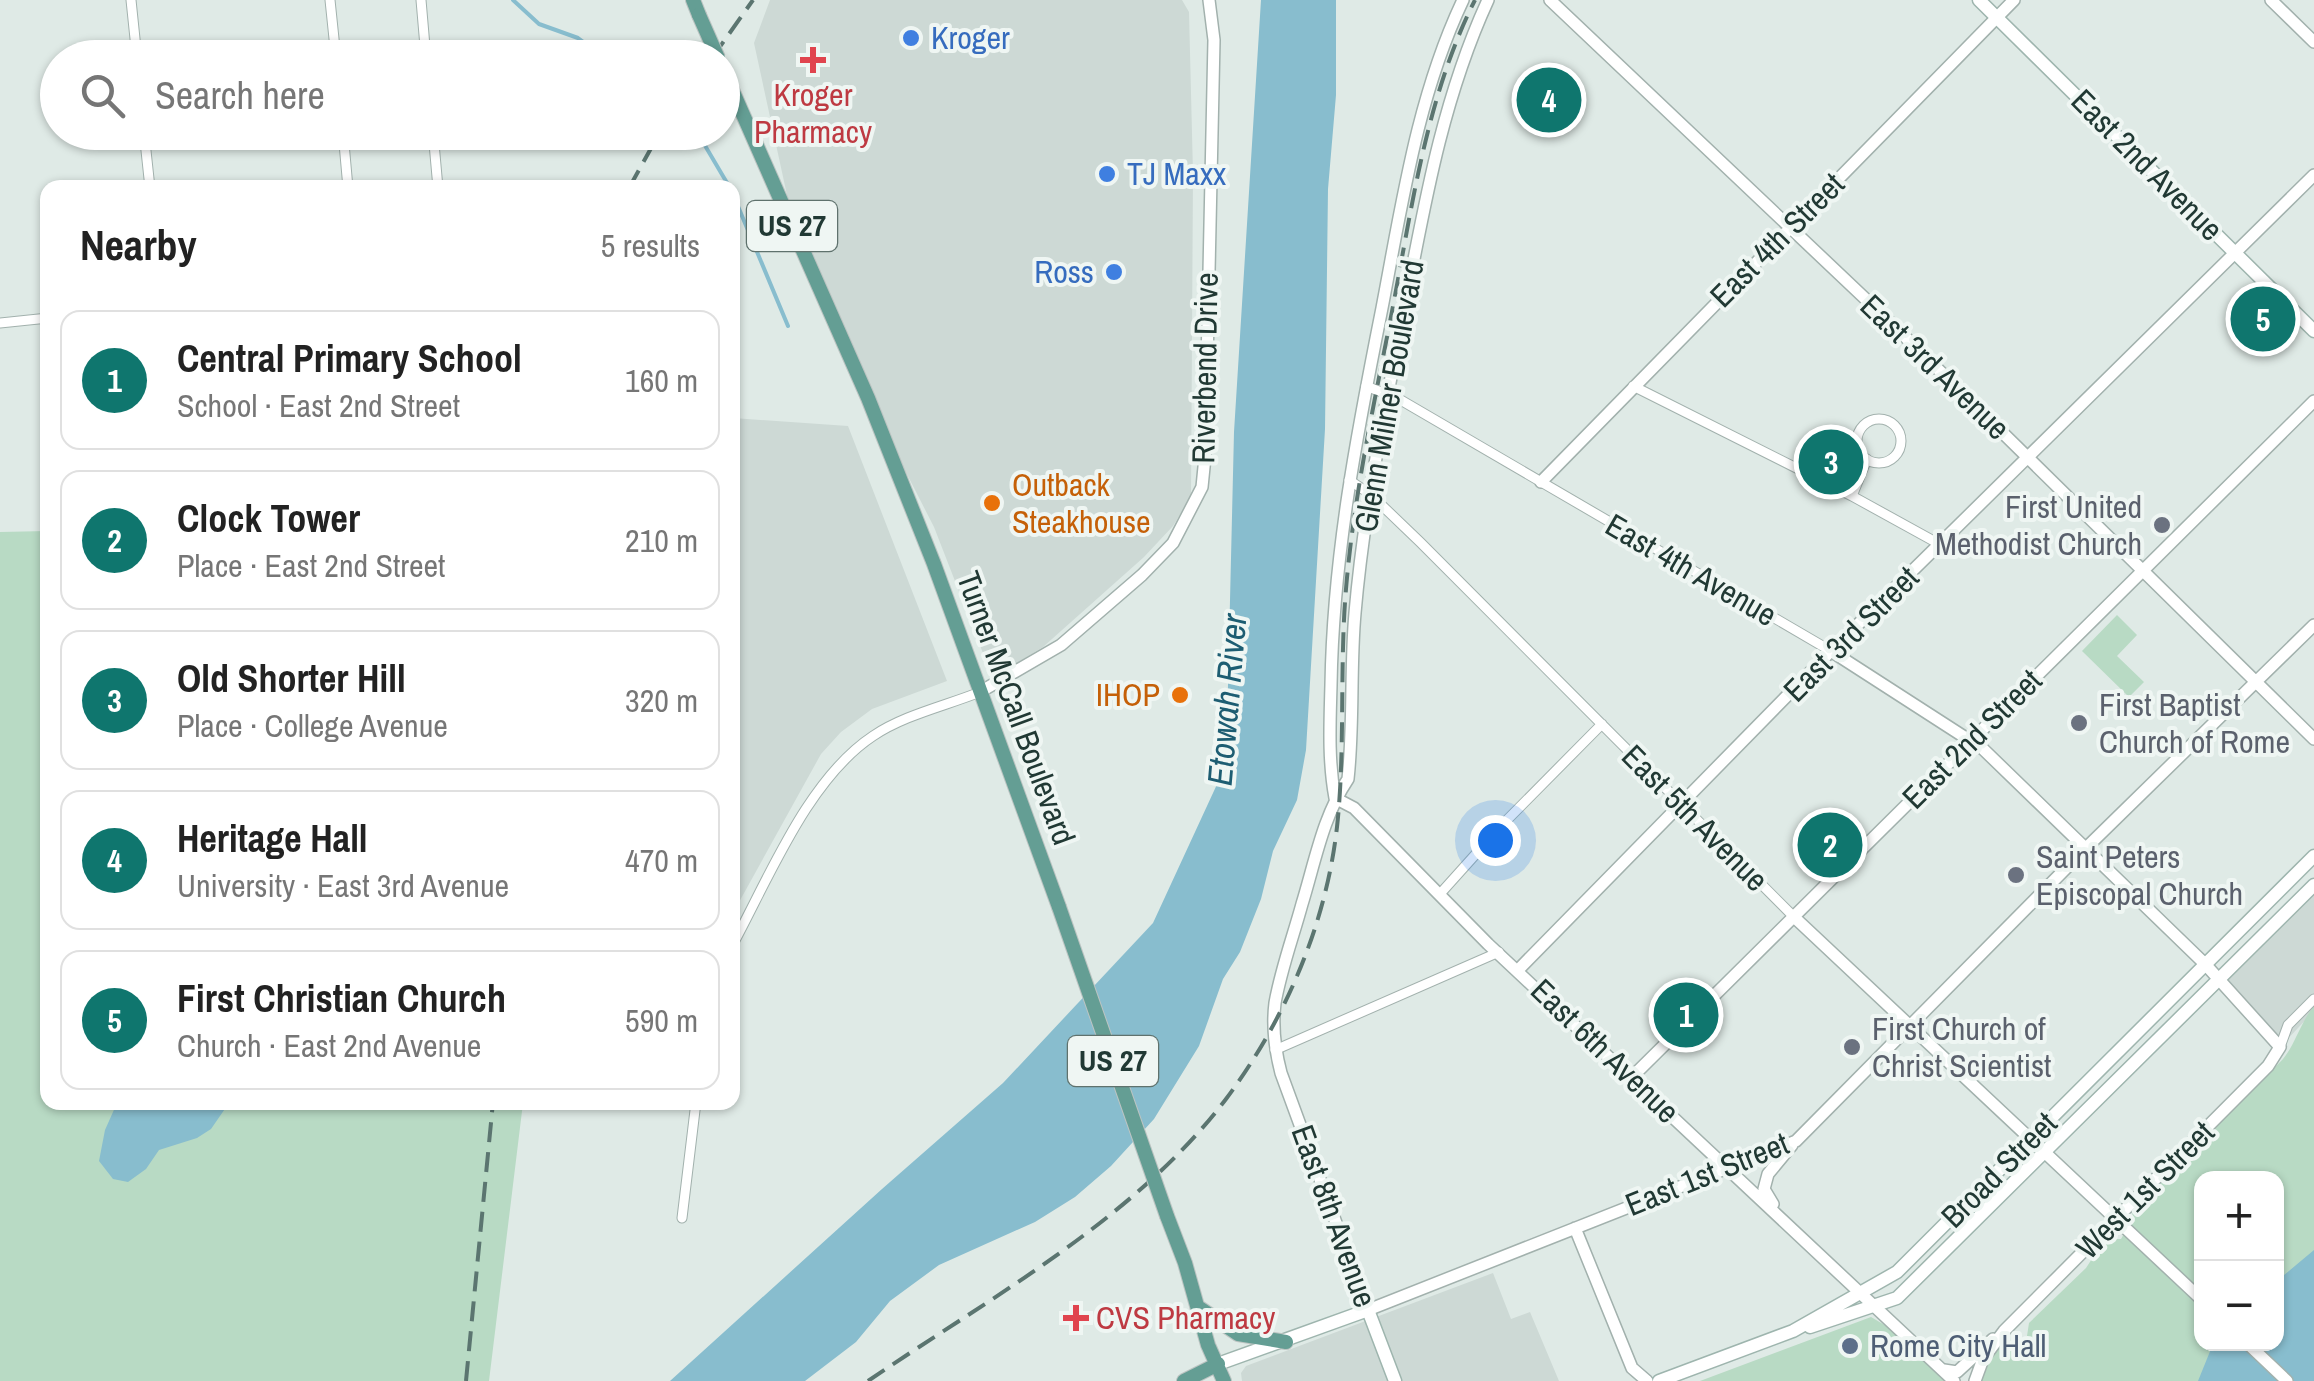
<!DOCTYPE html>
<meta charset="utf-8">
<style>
body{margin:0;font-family:"Archivo Narrow",sans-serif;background:#f6f6f6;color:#222}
.controls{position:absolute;right:30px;bottom:30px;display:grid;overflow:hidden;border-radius:20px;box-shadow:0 2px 8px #0004}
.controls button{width:90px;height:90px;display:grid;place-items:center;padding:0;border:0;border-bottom:2px solid #e0e0e0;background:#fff;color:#222;font:50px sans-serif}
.you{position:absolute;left:1495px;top:840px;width:35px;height:35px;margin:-25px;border:8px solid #fff;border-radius:50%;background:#1a73e8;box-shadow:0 0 0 15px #1a73e833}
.badge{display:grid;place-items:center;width:65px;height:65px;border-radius:50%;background:#0f766e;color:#fff;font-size:32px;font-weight:700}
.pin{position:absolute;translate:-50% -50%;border:5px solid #fff;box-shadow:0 2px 10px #0006}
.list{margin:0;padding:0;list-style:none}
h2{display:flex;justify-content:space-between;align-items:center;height:130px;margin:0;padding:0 40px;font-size:42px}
h2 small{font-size:32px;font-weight:400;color:#767676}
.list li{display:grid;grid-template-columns:65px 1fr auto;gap:30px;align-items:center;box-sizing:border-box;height:140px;margin:0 20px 20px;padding:0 20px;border:2px solid #e0e0e0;border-radius:20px}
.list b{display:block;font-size:38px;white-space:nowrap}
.list p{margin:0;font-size:32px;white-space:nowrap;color:#767676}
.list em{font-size:32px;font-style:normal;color:#767676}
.icon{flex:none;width:55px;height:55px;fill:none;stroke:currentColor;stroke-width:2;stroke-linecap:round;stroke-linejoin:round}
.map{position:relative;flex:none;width:2314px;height:1381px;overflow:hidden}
.search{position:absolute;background:#fff;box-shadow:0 2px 8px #0004;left:40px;top:40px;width:700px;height:110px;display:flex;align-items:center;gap:25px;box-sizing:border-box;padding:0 35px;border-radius:55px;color:#767676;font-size:38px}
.panel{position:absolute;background:#fff;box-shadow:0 2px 8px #0004;left:40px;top:180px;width:700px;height:930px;border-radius:20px}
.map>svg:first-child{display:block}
.built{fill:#cdd9d5}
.green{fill:#b8dac4;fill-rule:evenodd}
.water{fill:#88bdce}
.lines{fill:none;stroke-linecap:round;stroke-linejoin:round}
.stream{stroke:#88bdce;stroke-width:4}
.minor-casing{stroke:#a2b1ad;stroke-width:11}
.tertiary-casing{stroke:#a2b1ad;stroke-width:14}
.secondary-casing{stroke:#9eb5ae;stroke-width:15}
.primary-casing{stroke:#bcc4c2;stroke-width:16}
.minor{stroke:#fff;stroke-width:9}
.tertiary{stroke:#fff;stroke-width:11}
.secondary{stroke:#fff;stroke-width:12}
.primary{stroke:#649e94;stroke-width:14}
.rail{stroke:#5b7570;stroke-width:4;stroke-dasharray:20 10;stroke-linecap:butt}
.primary-bridge-casing{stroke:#bcc4c2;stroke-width:16;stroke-linecap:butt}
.primary-bridge{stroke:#649e94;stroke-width:14}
.shop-dot{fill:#3f7fe0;stroke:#eff6f3;stroke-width:4}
.health-dot{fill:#e0444e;stroke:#eff6f3;stroke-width:4}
.food-dot{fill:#e8710a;stroke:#eff6f3;stroke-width:4}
.worship-dot{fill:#6b7280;stroke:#eff6f3;stroke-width:4}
.service-dot{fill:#5c6f8a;stroke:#eff6f3;stroke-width:4}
.labels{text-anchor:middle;stroke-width:8;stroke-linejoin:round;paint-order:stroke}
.shield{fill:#eff6f3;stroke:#5f726d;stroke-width:2.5}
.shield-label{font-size:30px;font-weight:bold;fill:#213934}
.shop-label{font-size:32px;fill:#366cbe;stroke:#eff6f3;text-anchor:start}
.health-label{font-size:32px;fill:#be3a42;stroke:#eff6f3}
.street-label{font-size:32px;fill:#213934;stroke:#eff6f3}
.food-label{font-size:32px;fill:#c56008;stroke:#eff6f3;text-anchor:start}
.worship-label{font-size:32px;fill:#5b616d;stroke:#eff6f3;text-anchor:start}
.service-label{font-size:32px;fill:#4e5e75;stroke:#eff6f3;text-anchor:start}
.water-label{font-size:35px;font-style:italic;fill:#1d5d72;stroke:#eff6f3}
</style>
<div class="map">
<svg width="2314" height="1381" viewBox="0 0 2314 1381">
<rect width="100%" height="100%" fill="#dfeae6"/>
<path class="built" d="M770,0h412l7,12 4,162 -2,323 -18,29 -29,31 -101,90 -39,24 -10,-1 -6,-4 -54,-139 -66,-129 -73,-166 -41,-189z
M733,418l115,8 99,255 -75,28 -31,23 -20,22 -88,159z
M2314,885v126l-34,36 -61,-66z
M1493,1273l18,46 19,-7 29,69h-317l-1,-8 5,-7z"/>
<path class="green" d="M47,531l1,571 475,1 -34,278h-489v-849z
M2117,615l20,20 -20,21 27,26 -15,15 -47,-46z
M2314,1006v335l-33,40h-300c6,-17 12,-32 28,-41l12,3 6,-7 2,-13 57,-55 13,-20 11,-9h11l12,-21 -1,-6 151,-153c13,-16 17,-36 31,-53zM2202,1178h74v166h-74z
M1871,1317l17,10 57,54h-245z"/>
<path class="water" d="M1261,0h75v95l-8,94 -3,240 -19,321 -9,50 -24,51 -12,48 -21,53 -17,27 -24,67 -45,73 -43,47 -36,31 -40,25 -96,43 -49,36 -34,41 -51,39h-135l212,-192 121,-106 150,-160 66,-143 8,-53 7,-295z
M117,1103v-1l112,1 -18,26 -14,9 -38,12 -13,19 -18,13 -15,-3 -14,-18 6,-31z
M2314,1250v131h-116l15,-37h63l1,-63z"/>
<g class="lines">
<path class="stream" d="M513,0l26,24 39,14 27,20
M697,132l33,56
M732,192l56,134"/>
<g class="minor-casing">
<path id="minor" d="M131,0l6,58
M330,0l6,58
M421,0l5,58
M144,132l6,56
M343,132l5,56
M433,132l5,56
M0,323l48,-5
M1366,386l33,13 432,252
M1633,386l219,110 89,49
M1857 441a22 22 0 1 1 44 0a22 22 0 1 1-44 0Z
M1349,480l21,14 50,48 374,375
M1852,496l15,-37
M1439,895l62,-69 101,-102
M732,946c37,-68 76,-167 141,-210 31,-21 72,-30 107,-44
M2280,1047l8,-22 26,-26
M1275,1050l224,-98
M682,1218l14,-116"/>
</g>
<g class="tertiary-casing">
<path id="tertiary" d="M1488,0c-45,98 -63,201 -83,306 -20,102 -41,203 -50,307 -5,55 -1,111 -7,166 -25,37 -33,83 -46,125 -9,33 -21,65 -27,99 -3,24 0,47 6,70l87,237 428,-169 291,-294 227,-222
M1550,0l343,325 421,414
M2271,0l43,42
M1541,482l473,-482
M1831,651l152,98 222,215 75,83 -12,19 -264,265 -21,28 -8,22
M980,692l81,-47 81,-70 31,-32 29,-56 3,-30 9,-417 -5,-40
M1335,798l19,10 134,136 466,437
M1335,798c-7,-38 -5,-75 -4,-113 2,-128 26,-252 51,-377 20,-104 35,-211 81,-308
M1794,917l408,383
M1519,969l312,-318 483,-476
M1631,1078l683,-677
M1773,1204l-9,-15 4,-15 24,-29
M1575,1228l57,140 15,13
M2248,1344l39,37
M1944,1370l13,2 36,-33"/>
</g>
<g class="secondary-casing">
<path id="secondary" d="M1979,0l335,331
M1810,1327l87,-29 417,-413
M1218,1364l150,-54 27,71
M1659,1381l134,-50 104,-59 417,-416"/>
</g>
<g class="primary-casing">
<path id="primary" d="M693,0l6,15
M722,67l146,331 66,166 125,343
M1167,1216l18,47 23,82 16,36
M1198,1307l40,27 48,8
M1184,1381l34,-17"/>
</g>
<use href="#minor" class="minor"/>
<use href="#tertiary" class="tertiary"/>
<use href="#secondary" class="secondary"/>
<use href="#primary" class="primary"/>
<path class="rail" d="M712,58l41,-58
M629,188l31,-56
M466,1381l27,-279
M868,1381c123,-84 267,-162 358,-282 59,-79 100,-174 111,-272 8,-74 3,-150 8,-225 7,-101 30,-201 49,-301 19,-101 34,-208 81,-301"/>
<g class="primary-bridge-casing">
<path id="primary-bridge" d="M699,15l19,43
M1059,907l108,309"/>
</g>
<use href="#primary-bridge" class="primary-bridge"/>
</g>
<g class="shop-dot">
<circle cx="911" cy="38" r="10"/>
<circle cx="1107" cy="174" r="10"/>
<circle cx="1114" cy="272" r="10"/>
</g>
<g class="health-dot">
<path d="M808 45h10v10h10v10h-10v10h-10v-10h-10v-10h10z"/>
<path d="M1071 1303h10v10h10v10h-10v10h-10v-10h-10v-10h10z"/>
</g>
<g class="food-dot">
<circle cx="992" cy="503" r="10"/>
<circle cx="1180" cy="695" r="10"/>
</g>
<g class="worship-dot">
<circle cx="2162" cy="525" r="10"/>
<circle cx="2079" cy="723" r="10"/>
<circle cx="2016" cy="875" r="10"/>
<circle cx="1852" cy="1047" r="10"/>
</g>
<circle class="service-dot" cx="1850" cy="1346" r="10"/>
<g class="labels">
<g class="shield">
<rect x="747" y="201" width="90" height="50" rx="8"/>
<rect x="1068" y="1036" width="90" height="50" rx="8"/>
</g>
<g class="shield-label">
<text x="792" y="236">US 27</text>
<text x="1113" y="1071">US 27</text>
</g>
<g class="shop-label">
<text x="931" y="49">Kroger</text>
<text x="1127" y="185">TJ Maxx</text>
<text x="1094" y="283" text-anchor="end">Ross</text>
</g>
<g class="health-label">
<text x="813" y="106">Kroger<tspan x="813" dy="37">Pharmacy</tspan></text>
<text x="1096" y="1329" text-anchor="start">CVS Pharmacy</text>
</g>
<g class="street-label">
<text transform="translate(2147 165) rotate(45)" y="11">East 2nd Avenue</text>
<text transform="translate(1777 240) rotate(-45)" y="11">East 4th Street</text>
<text transform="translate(1935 367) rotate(44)" y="11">East 3rd Avenue</text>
<text transform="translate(1205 368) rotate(-89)" y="11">Riverbend Drive</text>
<text transform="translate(1389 396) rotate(-80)" y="11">Glenn Milner Boulevard</text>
<text transform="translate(1691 570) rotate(30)" y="11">East 4th Avenue</text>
<text transform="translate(1851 634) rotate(-45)" y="11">East 3rd Street</text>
<text transform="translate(1016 708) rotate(70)" y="11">Turner McCall Boulevard</text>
<text transform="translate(1972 739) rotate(-45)" y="11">East 2nd Street</text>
<text transform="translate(1695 818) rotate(45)" y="11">East 5th Avenue</text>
<text transform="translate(1605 1051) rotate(44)" y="11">East 6th Avenue</text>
<text transform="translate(1999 1170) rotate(-45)" y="11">Broad Street</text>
<text transform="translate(1707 1174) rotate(-22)" y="11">East 1st Street</text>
<text transform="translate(2145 1190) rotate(-45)" y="11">West 1st Street</text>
<text transform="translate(1334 1216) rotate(70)" y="11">East 8th Avenue</text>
</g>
<g class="food-label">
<text x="1012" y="496">Outback<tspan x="1012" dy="37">Steakhouse</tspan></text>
<text x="1160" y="706" text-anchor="end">IHOP</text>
</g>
<g class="worship-label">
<text x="2142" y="518" text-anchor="end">First United<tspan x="2142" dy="37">Methodist Church</tspan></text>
<text x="2099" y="716">First Baptist<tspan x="2099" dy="37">Church of Rome</tspan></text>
<text x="2036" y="868">Saint Peters<tspan x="2036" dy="37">Episcopal Church</tspan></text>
<text x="1872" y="1040">First Church of<tspan x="1872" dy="37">Christ Scientist</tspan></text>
</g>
<g class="service-label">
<text x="1870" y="1357">Rome City Hall</text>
</g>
<g class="water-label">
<text transform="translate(1227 700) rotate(-85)" y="12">Etowah River</text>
</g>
</g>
</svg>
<div class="controls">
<button>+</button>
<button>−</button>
</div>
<div class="you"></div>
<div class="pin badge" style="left:1686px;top:1015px">1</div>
<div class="pin badge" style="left:1830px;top:845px">2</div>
<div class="pin badge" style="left:1831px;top:462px">3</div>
<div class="pin badge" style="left:1549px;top:100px">4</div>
<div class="pin badge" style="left:2263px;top:319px">5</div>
<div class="search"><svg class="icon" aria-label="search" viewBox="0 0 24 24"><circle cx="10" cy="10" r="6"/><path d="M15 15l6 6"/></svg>Search here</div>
<section class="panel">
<h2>Nearby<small>5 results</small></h2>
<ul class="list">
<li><span class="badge">1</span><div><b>Central Primary School</b><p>School · East 2nd Street</p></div><em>160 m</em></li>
<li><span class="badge">2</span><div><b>Clock Tower</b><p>Place · East 2nd Street</p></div><em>210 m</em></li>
<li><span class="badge">3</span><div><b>Old Shorter Hill</b><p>Place · College Avenue</p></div><em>320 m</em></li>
<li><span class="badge">4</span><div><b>Heritage Hall</b><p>University · East 3rd Avenue</p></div><em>470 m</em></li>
<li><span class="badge">5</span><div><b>First Christian Church</b><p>Church · East 2nd Avenue</p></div><em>590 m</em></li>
</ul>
</section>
</div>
